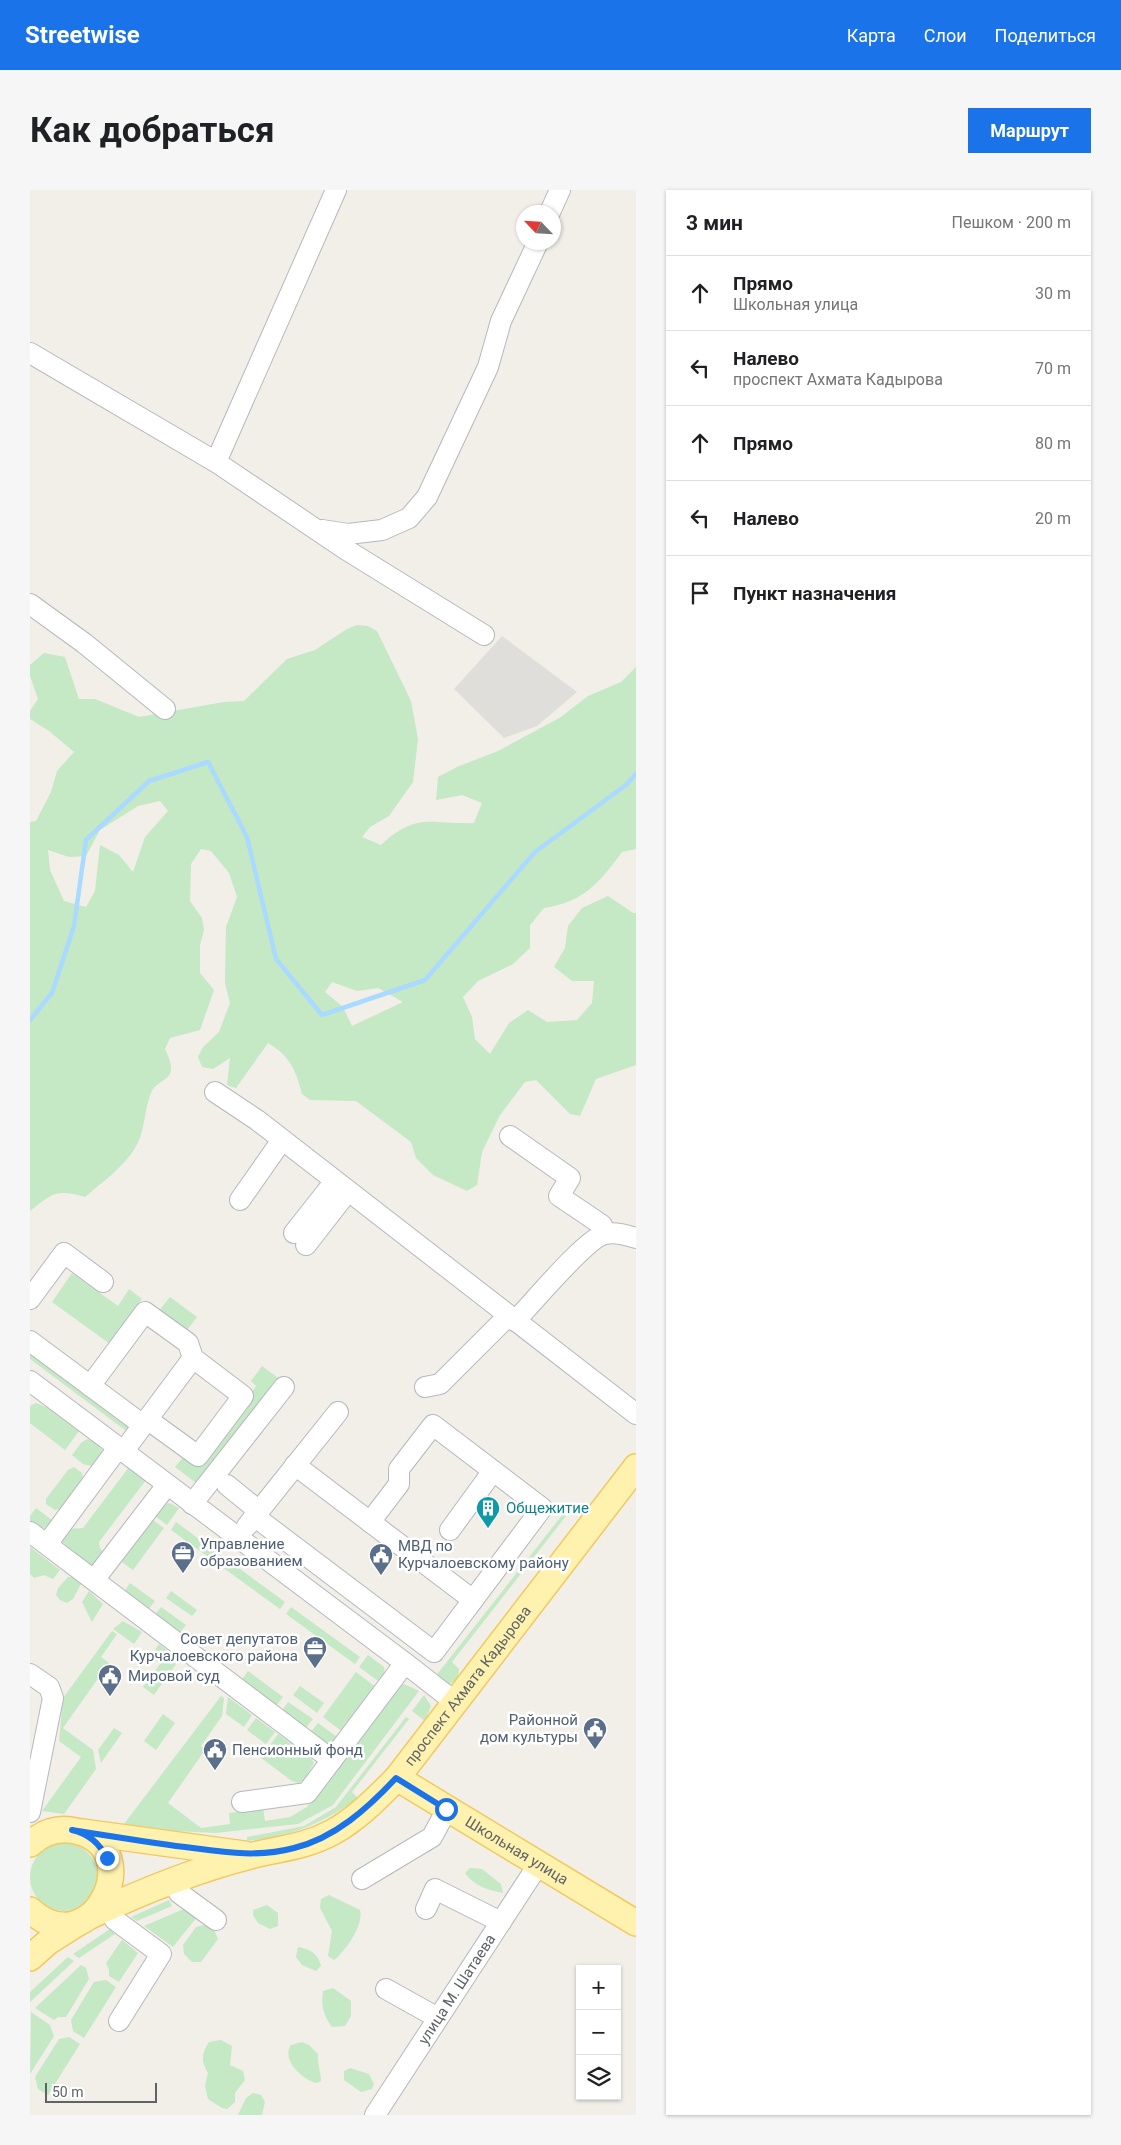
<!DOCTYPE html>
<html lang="ru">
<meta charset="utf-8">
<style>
body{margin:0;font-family:Roboto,sans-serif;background:#f6f6f6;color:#202124}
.controls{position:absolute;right:15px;bottom:15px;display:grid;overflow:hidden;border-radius:0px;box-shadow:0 1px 4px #0004}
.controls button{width:45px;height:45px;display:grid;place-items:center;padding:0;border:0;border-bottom:1px solid #e0e0e0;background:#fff;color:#202124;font:25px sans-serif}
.compass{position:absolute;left:486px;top:15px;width:45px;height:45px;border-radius:50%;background:#fff;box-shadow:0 1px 4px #0004;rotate:295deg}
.scale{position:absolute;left:15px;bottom:12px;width:112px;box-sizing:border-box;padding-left:5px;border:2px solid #5f6368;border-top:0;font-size:14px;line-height:18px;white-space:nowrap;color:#5f6368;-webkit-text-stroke:4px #fff;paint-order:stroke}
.stop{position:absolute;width:15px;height:15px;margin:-11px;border:4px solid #1a73e8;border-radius:50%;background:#fff}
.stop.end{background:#1a73e8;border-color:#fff;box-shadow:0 1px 5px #0008}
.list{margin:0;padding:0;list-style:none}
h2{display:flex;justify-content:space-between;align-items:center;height:65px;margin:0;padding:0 20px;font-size:21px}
h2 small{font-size:16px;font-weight:400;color:#757577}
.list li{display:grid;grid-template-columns:32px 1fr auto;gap:15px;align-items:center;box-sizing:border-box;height:75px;padding:0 20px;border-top:1px solid #e0e0e0}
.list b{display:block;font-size:19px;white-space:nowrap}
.list p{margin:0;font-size:16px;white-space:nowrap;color:#757577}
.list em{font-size:16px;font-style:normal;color:#757577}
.icon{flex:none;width:28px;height:28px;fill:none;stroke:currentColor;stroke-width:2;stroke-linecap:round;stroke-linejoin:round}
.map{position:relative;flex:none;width:606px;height:1925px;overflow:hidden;border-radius:0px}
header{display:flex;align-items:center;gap:30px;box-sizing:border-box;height:70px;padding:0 25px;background:#1a73e8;color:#fff}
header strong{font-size:24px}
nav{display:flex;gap:28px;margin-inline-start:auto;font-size:18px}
.intro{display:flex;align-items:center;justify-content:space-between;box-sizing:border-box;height:120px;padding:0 30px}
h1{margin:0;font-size:35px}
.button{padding:12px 22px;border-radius:0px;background:#1a73e8;color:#fff;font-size:18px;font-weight:700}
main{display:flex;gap:30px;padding:0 30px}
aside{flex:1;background:#fff;border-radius:0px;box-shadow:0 1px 4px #0004}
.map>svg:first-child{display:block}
.industrial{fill:#e0deda}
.green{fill:#c5e8c5;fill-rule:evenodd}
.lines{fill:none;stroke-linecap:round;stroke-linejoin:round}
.stream{stroke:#aadaff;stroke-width:4.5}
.minor-casing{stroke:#b5b8bc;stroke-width:22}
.major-casing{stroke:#f2c960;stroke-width:28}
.minor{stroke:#fff;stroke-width:20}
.major{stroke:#fff2af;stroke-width:25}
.route{stroke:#1a73e8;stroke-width:6}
.labels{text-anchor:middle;stroke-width:5;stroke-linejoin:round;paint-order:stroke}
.culture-label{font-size:15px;fill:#0d838f;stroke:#fff;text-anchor:start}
.service-label{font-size:15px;fill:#4e5e75;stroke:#fff;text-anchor:start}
.street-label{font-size:15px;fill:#5f6368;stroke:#fff}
</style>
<header>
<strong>Streetwise</strong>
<nav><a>Карта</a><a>Слои</a><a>Поделиться</a></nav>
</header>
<div class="intro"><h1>Как добраться</h1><a class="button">Маршрут</a></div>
<main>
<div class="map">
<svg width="606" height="1925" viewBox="0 0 606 1925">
<rect width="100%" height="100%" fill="#f1efe8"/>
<path class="industrial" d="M472,446l75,56 -40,34 -33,12 -50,-49z"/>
<path class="green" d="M327,435l11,1 9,5 34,70 7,38 -5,43 -24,34 -19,11 -8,10 19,8c37,-34 49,-20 93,-22l8,-20 -20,-8 -26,5 2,-23 19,-10 41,-16 63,-34 27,-21 33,-14 15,-15v182l-14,3c-22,30 -38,50 -78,56l-14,17v23l-17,16 -35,17 -15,16 9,20 3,22 15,15 19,-31 19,-13 19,12 30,-2 15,-17 2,-22h-22l-18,-14 11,-19 3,-22 14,-18 26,-12 25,17h3v152l-40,14 -16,37 -10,-2 -34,-34 -11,2 -25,33 -18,37 -5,33 -10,6 -34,-16 -17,-17 -5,-16 -55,-41 -46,-1 -8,-6c-6,-24 -12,-38 -34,-51l-32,45 -9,-3 3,-27 -17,11 -11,-2 -4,-10 5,-10 16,-15 11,-29 -5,-20 1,-56 11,-30 -8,-24 -18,-22 -10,-2 -10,15 -1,37 12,17 2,12 -4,15v28l14,17 -14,40 -30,8 -5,11c17,35 -6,26 -14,44 -7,17 -6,40 -16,55 -12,20 -33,34 -50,49 -29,-8 -32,-4 -55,14v-389l6,-1 15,-29 6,-21 17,-19 -25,-21 -19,-12v-8l8,-12 -8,-23v-11l14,-12 21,4 14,42h16l44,18 85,-15 20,-1 43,-42 28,-9 32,-21zM130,611l8,10 -23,26 -12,35 -14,-17 -19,-10 -5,46 -9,16 -22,-6 -14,-31 -2,-20 21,7 17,-1 14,-26 38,-24zM302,792l25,9 21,-3 25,14 -51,24 -9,-19 -18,-15z
M42,1083l46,33 11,-17 13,10 -32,45 -58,-42z
M140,1107l27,20 -12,16 -27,-21z
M0,1161l103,77 -4,5 -99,-74z
M232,1176l19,14 -81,106 -25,-19 9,-11 13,10 59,-80 -5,-5z
M6,1213l10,4 33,24 -14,19 -35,-27v-17z
M57,1249l8,3 7,8 -1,6 -9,10 -9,-2 -11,-9 9,-12z
M44,1277l8,6 1,5 -23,31 -5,1 -9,-6v-5l22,-29z
M99,1277l17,13 -47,62 1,6 3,4 -6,14h-6l-30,-25 7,-12 15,-1z
M139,1313l10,5 -12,17 -12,-9 7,-10z
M6,1318l17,13 -9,7 -14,-4v-8z
M533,1324l3,2 -114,146 7,7 -1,10 -9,5 -14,-7z
M123,1330l11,8 -31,42 -11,-8z
M146,1332l109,80 -5,7 -109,-79z
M0,1357l30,23 -7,9 -9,-4 -10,3 -4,-4z
M38,1387h6l7,7 -8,15 -6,4 -7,-3 -4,-5 2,-7z
M100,1393l25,18 -8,10 -24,-18z
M59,1401l14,13 -11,18 -10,-20z
M141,1401l26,19 -5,6 -26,-18z
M131,1417l25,18 -8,10 -25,-18z
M261,1417l69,50 -5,7 -69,-50z
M93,1431l19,11 -8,12 -21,-15z
M82,1441l5,3 -16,23 8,6 -46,65 30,22 3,19 -32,45 -22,-3 39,-54 -22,-16 4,-43z
M129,1454l17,13v7l-22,31 -11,-8 17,-23 -10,-7z
M338,1465l16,12 1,9 -4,7 -22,-16z
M218,1481l35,26 -7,9 -35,-25z
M326,1482l21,16 -33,45 -21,-16z
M374,1494l15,7 -86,114 -35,19 -83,9 -39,-2 -52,-7 97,-128 3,2 -2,18 -21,30 4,4 -37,53 33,25 29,-4 -1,-11 34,-5 2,13 25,-4 17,-10 89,-118z
M270,1496l24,17 -7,10 -24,-18z
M394,1505l7,11 -6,15 -13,-10z
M198,1507l24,18 -8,12 -18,-13z
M258,1512l25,17 -8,10 -24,-17z
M133,1524l12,9 -19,27 -12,-9z
M376,1527l3,2 -57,73 6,6c-35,25 -67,39 -111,43v-4l57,-11 32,-19z
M226,1528l19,14 -9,12 -19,-14z
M288,1533l22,16 -5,6 -6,1 -19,-13z
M84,1538l8,5 -21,30 -3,-13z
M248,1544l32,23 4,6 -10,17 -5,3 -7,-2 -31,-23z
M0 1687a34 34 0 1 1 68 0a34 34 0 1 1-68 0Z
M440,1678l12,1 19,15 2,9c-15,-3 -29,-7 -38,-20z
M299,1705l31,15c4,14 -14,41 -26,50l-6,-4 4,-25 -12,-23 1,-9z
M139,1710l3,6 -35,15 -6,-4z
M237,1715l11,8v13l-8,3 -12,-6 -5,-8v-5z
M154,1719l13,8 -24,30 -29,-21z
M177,1734l7,6 4,9 -17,23h-9l-8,-8 -1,-9 13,-18z
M80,1739l5,5 -36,24 -6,-4z
M92,1750l16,13 -19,29 -10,-6v-6l-3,-7z
M268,1757c13,2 20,7 23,19l-5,5 -14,-6 -6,-8z
M38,1767l6,4 -44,41v-10z
M51,1775l5,3 3,11 -23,38h-8l-4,3 -19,-12z
M76,1790l10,7 -32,51 -11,-7 -2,-11 23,-38z
M303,1798l18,13v15l-6,10 -13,1c-9,-12 -11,-22 -9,-36z
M1,1822l19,13 4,11 -24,38z
M39,1847l11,7 -32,51 -10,-6 -3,-12 24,-38z
M191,1850l11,6 -2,19 13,6 2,9 -10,13v9l-8,7 -5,-1 -14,-9 -3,-13 3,-13c-7,-12 -7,-19 1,-31z
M272,1852l7,3 9,9c-1,10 3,17 3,27l-5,2c-14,-4 -35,-23 -25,-38z
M320,1878l19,6 5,10 -2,5 -11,3 -17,-12v-9z
M223,1903l8,2 4,7 -3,13h-24l8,-17z"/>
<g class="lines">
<path class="stream" d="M0,830l22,-27 22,-67 12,-86 63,-59 59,-19 39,75 29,122 46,56 103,-35 110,-128 91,-67 10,-11"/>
<g class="minor-casing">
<g id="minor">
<path d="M520,22l10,-22"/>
<path d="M0,163l186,109 129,87 139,86"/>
<path d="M186,272l120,-272"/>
<path d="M292,340l26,4 34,-4 27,-12 18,-21 61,-130 13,-46 37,-79"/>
<path d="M0,414l54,39 81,66"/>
<path d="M185,902l42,28 379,294"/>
<path d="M480,946l60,42 -11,18 43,29 2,9"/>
<path d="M210,1010l42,-60"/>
<path d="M264,1043l41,-52"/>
<path d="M276,1055l42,-54"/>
<path d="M0,1109l34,-46 39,29"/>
<path d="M485,1131c17,-17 71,-83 90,-87 11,-2 21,1 31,4"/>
<path d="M0,1151l113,84"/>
<path d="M0,1191l375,282 -98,130 -65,9"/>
<path d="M60,1196l55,-74 43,31 5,15 50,38 -45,60 -51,-37"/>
<path d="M395,1197l15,-3 68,-68"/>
<path d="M93,1262l70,-94"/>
<path d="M265,1275l178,135"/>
<path d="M197,1295l32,26"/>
<path d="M162,1314l92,-117"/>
<path d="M224,1326l180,136 108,-144 -109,-83 -34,44v15l-29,38"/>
<path d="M217,1336l91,-114"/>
<path d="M420,1340l43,-59"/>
<path d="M0,1342l302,228"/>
<path d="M17,1354l71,-96"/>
<path d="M64,1390l73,-95"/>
<path d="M375,1473l50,39"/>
<path d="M0,1484l19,13 4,11 -23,114"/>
<path d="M332,1689l70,-42 15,-28"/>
<path d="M144,1690l5,13 37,27"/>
<path d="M78,1717l7,13 46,34 -42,67"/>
<path d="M396,1719l9,-20 66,33"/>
<path d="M356,1799l52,29"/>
<path id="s1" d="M345,1925l163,-250"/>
</g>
</g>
<g class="major-casing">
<g id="major">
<path id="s2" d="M367,1588l239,145"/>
<path d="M53,1642l161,22"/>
<path d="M0,1654c13,-12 28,-17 46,-13 74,17 16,136 -46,79"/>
<path id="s3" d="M60,1726c53,-25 107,-47 164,-61 29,-7 51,-8 79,-23 25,-14 44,-34 64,-54l239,-311"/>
<path d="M0,1768l18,-16 30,-19"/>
</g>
</g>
<use href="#minor" class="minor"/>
<use href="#major" class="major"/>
</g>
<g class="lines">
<path class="route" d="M77,1668c-8,-15 -18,-24 -35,-28 38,6 75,12 113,17 38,5 72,11 109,1 41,-10 74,-40 102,-70l50,31"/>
</g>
<defs>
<g id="building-pin" transform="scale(1.25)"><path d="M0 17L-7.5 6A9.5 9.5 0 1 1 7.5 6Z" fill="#0f9aa8" stroke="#fff"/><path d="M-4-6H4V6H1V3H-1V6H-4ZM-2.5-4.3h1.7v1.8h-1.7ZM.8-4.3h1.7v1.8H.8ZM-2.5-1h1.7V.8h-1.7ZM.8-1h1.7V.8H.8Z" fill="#fff"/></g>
<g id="office-pin" transform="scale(1.25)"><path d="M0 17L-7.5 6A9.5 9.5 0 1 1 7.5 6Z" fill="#5c6f8a" stroke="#fff"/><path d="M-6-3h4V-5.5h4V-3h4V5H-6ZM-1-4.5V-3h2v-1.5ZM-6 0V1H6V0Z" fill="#fff"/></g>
<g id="civic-pin" transform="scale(1.25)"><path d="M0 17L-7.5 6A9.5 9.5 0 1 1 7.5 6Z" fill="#5c6f8a" stroke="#fff"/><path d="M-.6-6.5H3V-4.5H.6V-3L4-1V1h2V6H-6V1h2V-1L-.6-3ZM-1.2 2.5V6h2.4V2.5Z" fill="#fff"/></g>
</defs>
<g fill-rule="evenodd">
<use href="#building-pin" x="458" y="1318"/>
<use href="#office-pin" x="153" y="1363"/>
<use href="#civic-pin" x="351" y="1365"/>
<use href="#office-pin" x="285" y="1458"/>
<use href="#civic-pin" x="80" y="1486"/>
<use href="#civic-pin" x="565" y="1539"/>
<use href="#civic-pin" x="185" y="1560"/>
</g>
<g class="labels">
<g class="culture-label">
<text x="476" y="1323">Общежитие</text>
</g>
<g class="service-label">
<text x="170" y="1359">Управление<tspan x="170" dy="17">образованием</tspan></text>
<text x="368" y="1361">МВД по<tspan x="368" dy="17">Курчалоевскому району</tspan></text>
<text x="268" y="1454" text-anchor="end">Совет депутатов<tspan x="268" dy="17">Курчалоевского района</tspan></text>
<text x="98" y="1491">Мировой суд</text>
<text x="548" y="1535" text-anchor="end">Районной<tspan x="548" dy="17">дом культуры</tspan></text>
<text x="202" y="1565">Пенсионный фонд</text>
</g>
<g class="street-label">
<text dy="5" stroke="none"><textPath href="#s3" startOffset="458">проспект Ахмата Кадырова</textPath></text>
<text dy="5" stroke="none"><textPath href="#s2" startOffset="140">Школьная улица</textPath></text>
<text dy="5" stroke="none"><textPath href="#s1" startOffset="150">улица М. Шатаева</textPath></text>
</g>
</g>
</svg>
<div class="controls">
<button>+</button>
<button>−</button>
<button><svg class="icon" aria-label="layers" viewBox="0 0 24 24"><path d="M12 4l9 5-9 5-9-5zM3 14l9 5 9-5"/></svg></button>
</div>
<svg class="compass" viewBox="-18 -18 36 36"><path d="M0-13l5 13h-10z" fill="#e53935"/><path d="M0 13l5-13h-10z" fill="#757577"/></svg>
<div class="scale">50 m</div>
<div class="stop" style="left:416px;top:1619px"></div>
<div class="stop end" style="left:77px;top:1668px"></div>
</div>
<aside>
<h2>3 мин<small>Пешком · 200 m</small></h2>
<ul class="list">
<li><svg class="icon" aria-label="ahead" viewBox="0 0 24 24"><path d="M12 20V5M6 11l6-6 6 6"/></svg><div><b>Прямо</b><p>Школьная улица</p></div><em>30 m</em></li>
<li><svg class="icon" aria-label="left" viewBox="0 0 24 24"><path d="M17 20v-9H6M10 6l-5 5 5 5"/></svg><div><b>Налево</b><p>проспект Ахмата Кадырова</p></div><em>70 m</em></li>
<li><svg class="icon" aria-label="ahead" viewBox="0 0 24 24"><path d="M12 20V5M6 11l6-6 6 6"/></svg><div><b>Прямо</b></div><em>80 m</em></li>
<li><svg class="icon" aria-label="left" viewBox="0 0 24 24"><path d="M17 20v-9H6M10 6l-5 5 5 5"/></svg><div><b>Налево</b></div><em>20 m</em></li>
<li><svg class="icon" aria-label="arrive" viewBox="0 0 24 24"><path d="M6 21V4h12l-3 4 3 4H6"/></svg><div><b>Пункт назначения</b></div></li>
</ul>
</aside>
</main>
